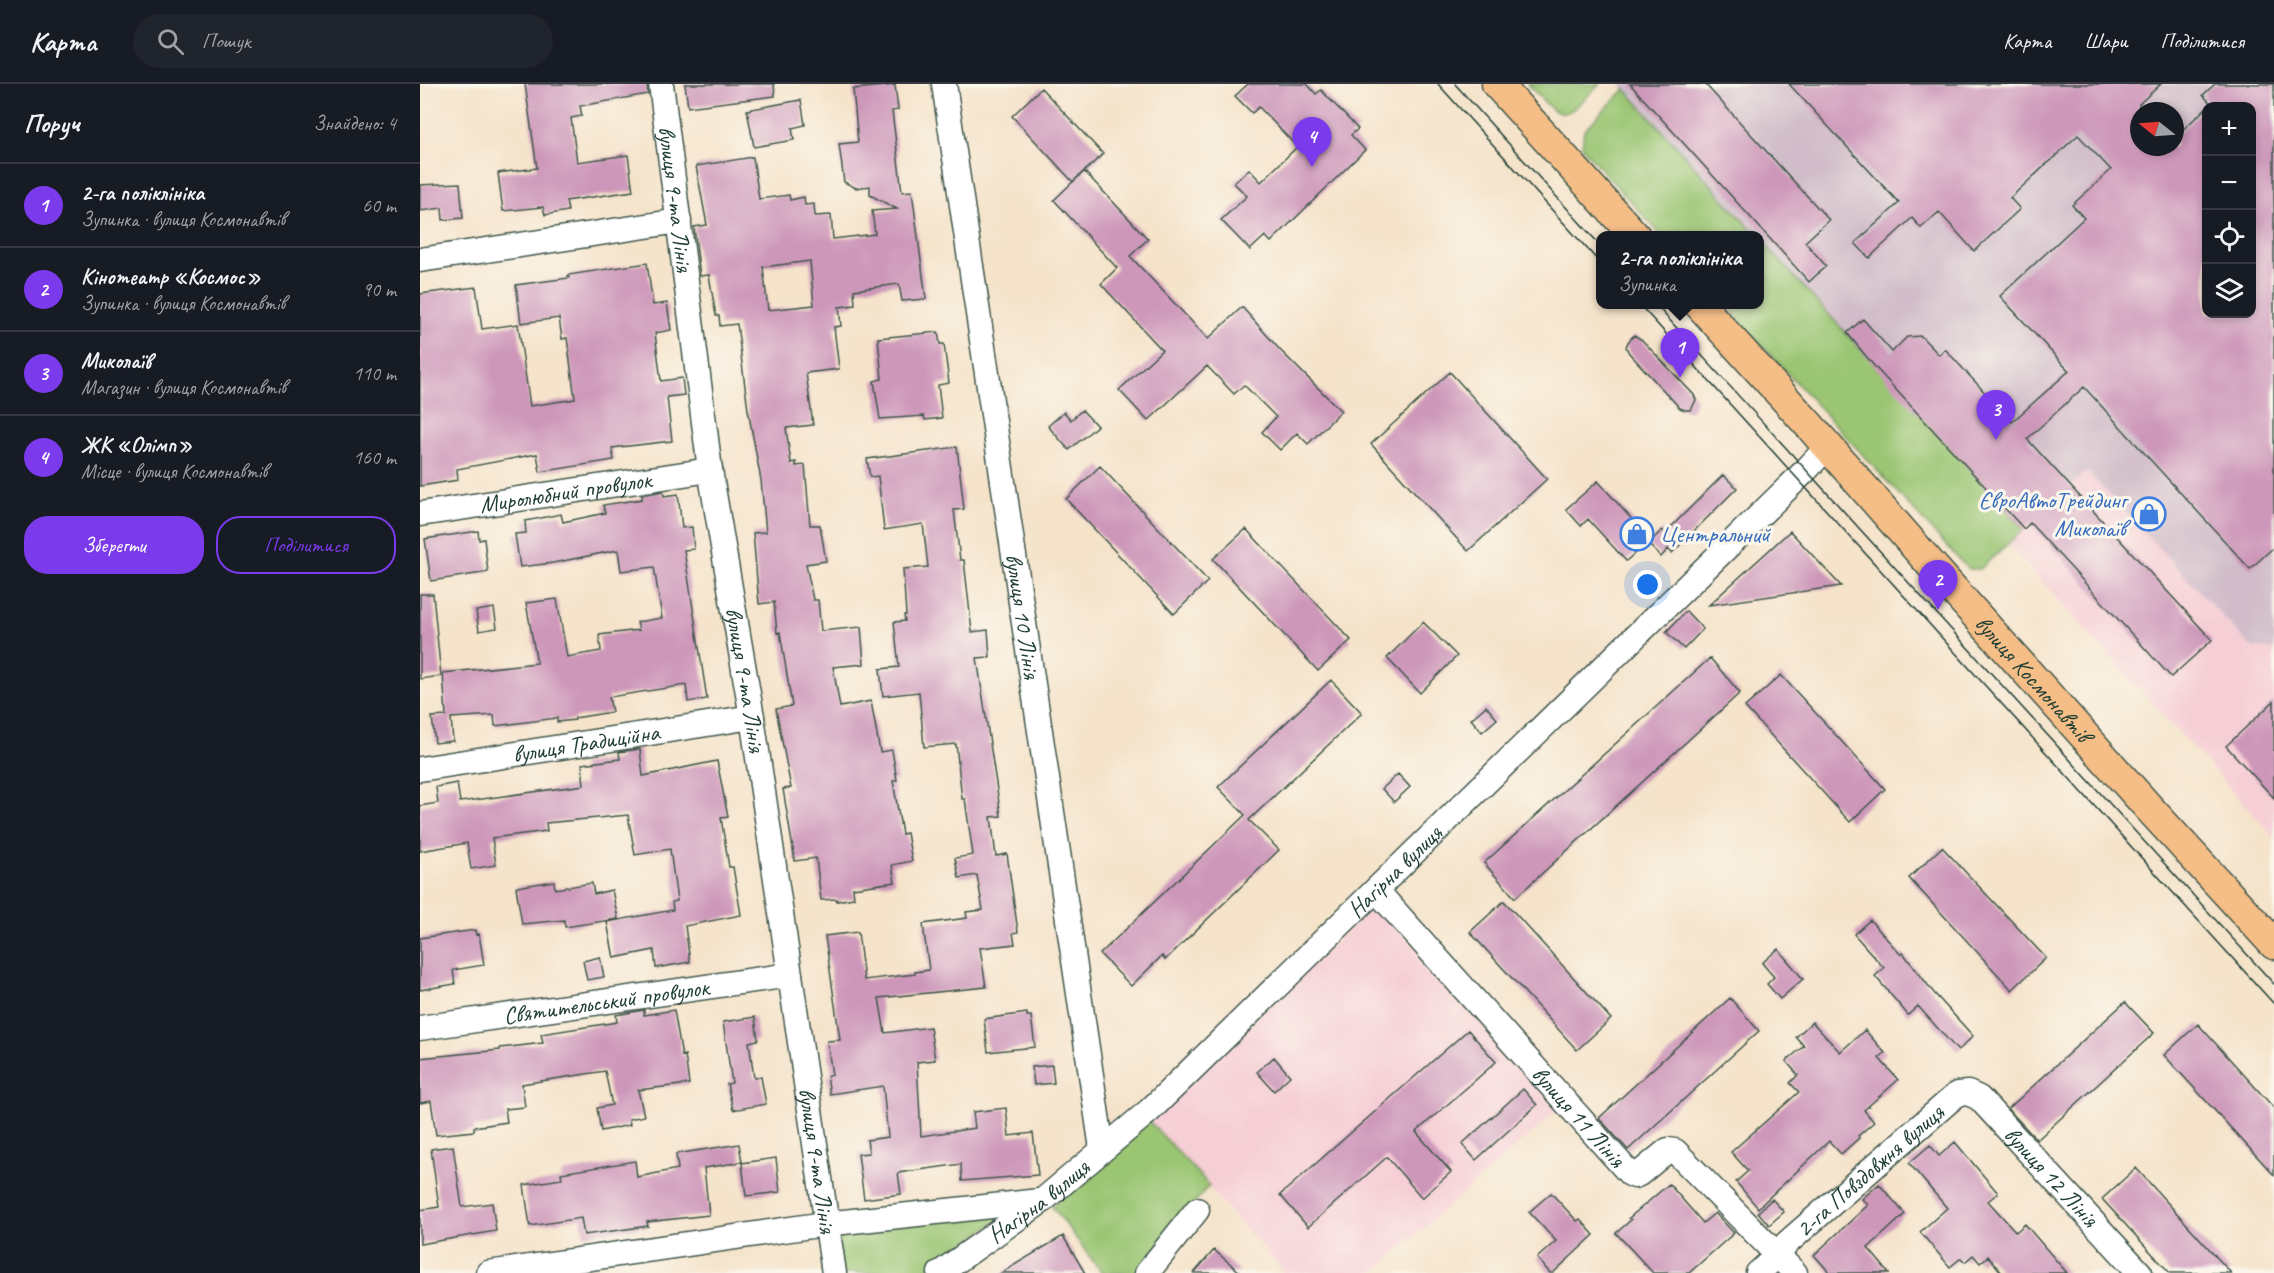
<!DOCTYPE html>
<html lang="uk">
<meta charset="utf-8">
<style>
body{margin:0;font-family:Caveat,sans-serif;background:#20242c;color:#f1f3f6}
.controls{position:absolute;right:18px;top:18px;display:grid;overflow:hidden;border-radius:12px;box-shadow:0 3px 9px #0003}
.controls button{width:54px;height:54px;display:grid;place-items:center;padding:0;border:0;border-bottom:2px solid #363941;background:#171b24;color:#f1f3f6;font:30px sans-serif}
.compass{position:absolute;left:1710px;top:18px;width:54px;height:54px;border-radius:50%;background:#171b24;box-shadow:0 3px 9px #0003;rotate:287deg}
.you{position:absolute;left:1228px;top:501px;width:21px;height:21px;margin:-15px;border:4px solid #fff;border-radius:50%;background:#1a73e8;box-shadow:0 0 0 9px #1a73e833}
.badge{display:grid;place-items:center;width:39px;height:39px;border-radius:50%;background:#7c3aed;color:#fff;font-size:20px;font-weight:700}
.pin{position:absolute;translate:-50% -50px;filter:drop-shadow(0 2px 3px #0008)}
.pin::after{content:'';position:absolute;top:32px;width:21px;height:18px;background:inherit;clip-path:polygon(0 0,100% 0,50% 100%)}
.popup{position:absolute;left:1176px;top:147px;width:168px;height:78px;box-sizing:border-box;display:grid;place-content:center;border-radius:12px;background:#171b24;filter:drop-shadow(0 2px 4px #0005);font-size:20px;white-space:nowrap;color:#9ea1a6}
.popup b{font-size:22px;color:#f1f3f6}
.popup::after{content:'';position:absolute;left:50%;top:100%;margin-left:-12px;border:12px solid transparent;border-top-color:#171b24}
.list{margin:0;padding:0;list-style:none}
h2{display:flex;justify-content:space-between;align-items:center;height:78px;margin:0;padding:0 24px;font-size:26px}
h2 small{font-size:20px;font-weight:400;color:#9ea1a6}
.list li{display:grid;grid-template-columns:39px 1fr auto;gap:18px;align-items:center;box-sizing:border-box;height:84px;padding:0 24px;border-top:2px solid #363941}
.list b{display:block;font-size:22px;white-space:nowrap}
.list p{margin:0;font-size:20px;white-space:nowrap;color:#9ea1a6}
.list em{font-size:20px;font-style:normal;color:#9ea1a6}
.actions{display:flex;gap:12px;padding:18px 24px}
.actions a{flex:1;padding:14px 0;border:2px solid #7c3aed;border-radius:24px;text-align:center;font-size:21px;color:#7c3aed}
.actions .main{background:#7c3aed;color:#fff}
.icon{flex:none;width:33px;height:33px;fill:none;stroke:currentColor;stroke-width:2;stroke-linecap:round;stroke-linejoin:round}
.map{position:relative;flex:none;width:1854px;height:1189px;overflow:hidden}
header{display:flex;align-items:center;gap:36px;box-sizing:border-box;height:84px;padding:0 30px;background:#171b24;border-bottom:2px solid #363941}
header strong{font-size:28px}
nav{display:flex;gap:33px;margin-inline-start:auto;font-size:21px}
.search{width:420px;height:54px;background:#20242c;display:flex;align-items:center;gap:15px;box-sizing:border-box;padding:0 21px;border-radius:33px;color:#9ea1a6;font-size:22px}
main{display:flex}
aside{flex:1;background:#171b24}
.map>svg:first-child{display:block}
.built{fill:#f6cfd6}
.industrial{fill:#d1bdc9;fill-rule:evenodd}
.green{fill:#9ac572;stroke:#5c8153;stroke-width:1.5}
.building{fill:#cd97ba;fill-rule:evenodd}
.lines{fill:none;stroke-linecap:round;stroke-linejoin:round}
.minor-casing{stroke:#3f564a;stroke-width:27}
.major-casing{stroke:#3f564a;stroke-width:33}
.minor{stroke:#fff;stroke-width:24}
.major{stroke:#f6be87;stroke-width:30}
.tram{stroke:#1f3d34;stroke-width:1.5}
.labels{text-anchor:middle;stroke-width:6;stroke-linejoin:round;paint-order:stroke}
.street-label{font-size:24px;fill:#1f3d34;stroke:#fbf7ec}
.shop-label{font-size:24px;fill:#366cbe;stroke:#fbf7ec;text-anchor:end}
</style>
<header>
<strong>Карта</strong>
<div class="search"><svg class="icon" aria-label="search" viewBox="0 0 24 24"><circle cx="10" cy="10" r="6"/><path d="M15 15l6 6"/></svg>Пошук</div>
<nav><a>Карта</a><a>Шари</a><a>Поділитися</a></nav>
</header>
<main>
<aside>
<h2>Поруч<small>Знайдено: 4</small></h2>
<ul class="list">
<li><span class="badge">1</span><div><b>2-га поліклініка</b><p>Зупинка · вулиця Космонавтів</p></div><em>60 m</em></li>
<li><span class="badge">2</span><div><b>Кінотеатр «Космос»</b><p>Зупинка · вулиця Космонавтів</p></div><em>90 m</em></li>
<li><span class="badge">3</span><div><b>Миколаїв</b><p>Магазин · вулиця Космонавтів</p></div><em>110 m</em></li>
<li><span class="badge">4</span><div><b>ЖК «Олімп»</b><p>Місце · вулиця Космонавтів</p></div><em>160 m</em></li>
</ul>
<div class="actions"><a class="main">Зберегти</a><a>Поділитися</a></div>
</aside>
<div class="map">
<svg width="1854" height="1189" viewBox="0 0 1854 1189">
<rect width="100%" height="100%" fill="#fbf7ec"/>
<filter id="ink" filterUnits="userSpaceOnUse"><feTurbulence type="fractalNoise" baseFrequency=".0167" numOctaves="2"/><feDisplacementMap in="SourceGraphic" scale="12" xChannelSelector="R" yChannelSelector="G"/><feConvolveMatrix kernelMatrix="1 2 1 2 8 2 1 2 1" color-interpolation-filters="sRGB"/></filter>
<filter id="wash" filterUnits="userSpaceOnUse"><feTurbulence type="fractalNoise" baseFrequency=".008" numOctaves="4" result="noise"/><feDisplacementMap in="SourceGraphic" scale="24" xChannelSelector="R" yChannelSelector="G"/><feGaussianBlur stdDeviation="1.35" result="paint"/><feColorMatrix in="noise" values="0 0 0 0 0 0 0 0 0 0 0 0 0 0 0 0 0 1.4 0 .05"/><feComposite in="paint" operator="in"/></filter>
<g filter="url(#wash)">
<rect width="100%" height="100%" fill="#f5e3ca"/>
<path class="built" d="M1666,386l165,177 23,3v187l-267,-294z
M950,825l14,3 174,198 -186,163h-87l-136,-152z"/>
<path class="industrial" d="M1200,0h654v566l-23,-3 -164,-176 -63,58 -264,-290v-3l-4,-1zM1786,22h46v208h-46zM1719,27h36v36h-36z"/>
<path class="green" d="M1108,0h72c-38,37 -36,41 -72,0z
M1205,5l131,146h-95l-71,-78 -8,-10 2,-17z
M1340,155l264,290 -44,40h-12l-5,-5 -238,-259 35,-1z
M729,1037l60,64 -71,88h-36l-50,-67z
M576,1128l3,8 -77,53h-81l-4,-44z"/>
<g id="blocks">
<path class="building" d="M105,0h122l1,10 -68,12 2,10 -11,2 6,44 51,-7 5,36 -67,10 2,10 -23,4 -2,-8 -40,4 -5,-38 39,-5z
M265,0h89l1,12 -87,11z
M828,0h59l9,10 5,-4 37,39 -7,6 14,15 -94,92 -6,-6 -15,14 -29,-30 26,-24 -13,-13 15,-14 12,13 36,-35 -38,-40 -7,6 -17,-17z
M1210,0h75l124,136 -24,22 21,24 -17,16z
M1369,0h372l-22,20v43h36v-10l31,-29v206h46v-208h-39l-10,-11 12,-11h59v463l-24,22 -166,-182 -57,52 185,201 -41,37 -141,-154 -6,6 -149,-162 -28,-34 16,-14 29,33 15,-15 14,-1 18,19 6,-6 67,73 57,-51 -69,-75 84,-78 -12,-13 39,-35 -33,-35 -68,63 10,11 -46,42 -35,-39 -18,16 -9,-10 -43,40 -14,-15 44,-40z
M475,1l3,25 -6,1 10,81 10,-1 14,108 -24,2 -3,-17 -45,6 1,15 -16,2 2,19 -7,1 5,42 -33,4 7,52 -27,3 5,35 5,-1v4l9,-1 5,60h10l6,36 -20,3 7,36h5l3,31 40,-4 3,37 -31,3 7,40 31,-6 9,51 12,-2 5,30 -4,1 9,53 5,-1 5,28 -20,4 3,17 -42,6 1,10 -17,3v-2l-16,1 -5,-42 -21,3 -12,-72 8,-1 -15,-79 16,-3 -12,-74 -3,1 -3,-31 -15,2 -6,-71 13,-1 -5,-52 -13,-70 -11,-86 -17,2 -1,-10h-3l-7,-41 -9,1 -6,-49 13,-2 -11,-59 57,-9 6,42 30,-4 1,5 14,-3 1,8 9,-1 1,12 16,-1 2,24 42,-5 -3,-23 25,-2 -27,-14v-9l-14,2 -12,-6 -5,-38 19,-2 -5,-53zM390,177l4,44 -46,5 -5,-43z
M621,4l62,66 -30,28 -61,-66z
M381,16l4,25 -13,3 2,12 -40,7 -7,-37z
M664,87l64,68 -18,17 78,83 34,-32 38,43 61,61 -33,33 -11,-11 -17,17 -18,-18 14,-15 -32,-32 -10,9 -27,-28 -59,55 -29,-31 43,-40 -61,-66 16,-16 -63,-68z
M40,99l3,35 -20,2 -1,-12 -22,3v-26z
M227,179l6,42 14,-2 4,27 -16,3 6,48 21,-3 2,17 -17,2 5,44 -60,7 2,12 -74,12 -3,-18 -80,15 1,11 -38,6v-192l56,-7 6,42 36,-5 12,82 45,-7 -8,-61 -5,1 -3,-21 -38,5 -5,-38 53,-7 -1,-3z
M518,248l2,12h4l5,39 -11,2 4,33 -17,2 -1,-4 -44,3 -6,-38 8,-2 -4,-41z
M1214,251l8,5 52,55 2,5 -5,10h-6l-5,-2 -51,-55 -3,-6 2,-5z
M1030,288l97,107 -79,72 -97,-107z
M662,326l15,16 -28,24 -21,-24 16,-14 7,8z
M537,363l7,62 -10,1 6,50h4l8,72 16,-2 2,27 -13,1 24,158 -10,1 5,39 11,-2 11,78 -5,1 2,11 -35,4 6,39 -107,11 6,35 45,-6 5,33 -18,2 4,74 54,-8 -2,-16 33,-4 3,28 24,-3 5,42 -76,6 -1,-17 -63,9 3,21 -37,5 -6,-45 11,-1 -2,-13 21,-3 -5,-51 -53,8 -3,-18 5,-1 -5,-34 13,-1 -15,-104 33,-4 6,48 51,-6v-2l14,-2 -6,-46 44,-6 -1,-6 17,-2 -6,-35 -18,3 -4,-20 18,-3 -8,-56h-3l-6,-55 -32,3 -5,-55 -36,4 -3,-27 19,-2 -5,-45 11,-1 -1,-6h2l-3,-46 25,-2 -5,-43 -39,6 -6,-54 -8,1 -3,-18z
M680,382l108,115 -34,33 -108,-115z
M1303,391l14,13 -65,65 -4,-4 -7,8 -13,-13 14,-14 3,3z
M1178,397l52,59 -24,21 -38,-42 -7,7 -15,-17z
M243,407l1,5 14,-2 4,34 10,-1 2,22 -10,1 23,149 -19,3 -2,-17 -77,12 3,15 -37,6v2l-18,2v-4l-62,8 -1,-11 -43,3 2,23 -18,2 -3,-26 14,-1 -3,-43 94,-10 -11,-60 31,-4 10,58 34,-6 -2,-16 40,-5 -2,-8 25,-4 -8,-51 -33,4 -3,-21 -65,13 -33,4 -5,-33 11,-1 -1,-12 36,-7 2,8 42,-9 -2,-8 39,-6v-4z
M826,445l105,111 -33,31 -105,-112z
M58,447l1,9 5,-1 4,33 -57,9 -6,-42z
M1370,447l51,55 -132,19z
M0,510h13l8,82 -21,3z
M74,524l3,20 -18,3 -3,-20z
M1266,527l17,18 -19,20 -18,-17z
M1003,538l34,34 -37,37 -33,-35z
M1290,574l30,35 -225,205 -31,-35z
M1361,591l104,114 -35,33 -105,-115z
M911,596l31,33 -113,107 30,30 -114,110 -3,-4 -31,30 -31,-32 145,-139 -27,-28z
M1854,617v97l-48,-52z
M1066,622l11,13 -15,13 -11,-13z
M220,665l3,27 74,-15 11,56 -7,1 8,49h4l8,48 -56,11 5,36 -34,6 -2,-18 -40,8 -7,-36 66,-12 -1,-8 5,-1 -7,-52 -35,6 -7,-40 -82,8 1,8 -55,7 4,27 -25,4 -4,-26 -47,8v-45l18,-3 -2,-16 21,-4 3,19 124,-17 -2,-21 38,-5 -1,-7z
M978,690l12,13 -16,15 -12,-13z
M1522,763l104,111 -34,32 -103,-112z
M134,797l1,8 37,-6 2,11 18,-4 6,29 -53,8 -1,-7 -42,4 -6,-37z
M1084,817l107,118 -34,31 -107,-118z
M1450,836l31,35 2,-2 31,40 39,43 -15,15 -40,-45 -10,9 -33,-39 9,-8 -30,-34z
M55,846l1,5 3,-1 5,31 -31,5 2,14 -35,6v-52z
M1358,865l25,30 -23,20 -13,-15 7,-7 -12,-14z
M180,873l4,20 -17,3 -4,-19z
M1310,914l29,33 -131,119 -29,-32z
M1705,918l29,31 -117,107 -29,-31z
M224,926v5l30,-5 8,46 3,-1 4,29 -51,6 6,26 -15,3 1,6 -29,6 -4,-23 15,-3 -7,-34 -83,13 3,23 -20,2 2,13 -33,5v4l-38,4 -5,-34 -11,2v-45l80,-8v-2l43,-5 -2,-9 76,-12 -1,-7z
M607,929v3h4l4,31 -47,5 -4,-33z
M335,933l3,23 -9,2 5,36 7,-1 5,27 -33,6 -6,-26 5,-1 -9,-61z
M1392,938l28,30 25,-22 20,23 -6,5 19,22 -34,30 10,12 -16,14 1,2 -18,16 -12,-13 -71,67 -22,-26 12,-11 -17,-19 68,-60 -9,-9 8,-8 -12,-14 18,-15 -8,-9z
M1778,940l76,84v67l-110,-120z
M1048,946l28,32 -80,70 35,40 -29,26 -35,-41 -79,70 -28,-32z
M854,973l16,19 -16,15 -17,-19z
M632,981l2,18 -20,2 -2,-18z
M1103,1005l14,16 -61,55 -14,-16z
M1535,1058l43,51 -10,8 28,31 9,-8 42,49h-65l-14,-17 -8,7 -7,-8 -8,7 -4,-4 -11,9 -30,-35 27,-24 -38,-45 21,-18 9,11z
M319,1060l3,18 -38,6 5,47 -62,7 1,4 -64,9 -3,-17 -51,8 -6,-41 38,-6 -1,-6 74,-12 2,16 41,-8 -2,-15z
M33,1062l9,61 30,-4 4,28 -76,13v-34l19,-3 -8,-58z
M356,1074l4,34 -34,4 -4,-33z
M1716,1084l95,105h-61l-68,-74z
M1249,1100l34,39 12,-10 19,20 -45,40h-36l-37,-40 15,-13 -2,-2z
M1459,1100l26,30 -37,34 21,25h-59l-16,-18 54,-50 -6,-6z
M1131,1109l26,28 3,-2 14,16 -41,38h-3l-13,-15 19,-17 -27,-29z
M1352,1115l12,13 -15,13 -11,-13z
M643,1152l22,37h-84z
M794,1166l27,23h-47z"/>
</g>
</g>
<g filter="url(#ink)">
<use href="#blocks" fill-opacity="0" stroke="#3f564a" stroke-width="1.5"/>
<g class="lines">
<g class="minor-casing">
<g id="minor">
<path id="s1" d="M241,0l49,386 42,247 82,556"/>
<path id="s2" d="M524,0l158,1065"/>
<path d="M0,176l259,-39"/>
<path id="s3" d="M0,430l290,-44"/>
<path id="s4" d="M0,685l332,-52"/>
<path id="s5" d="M956,806l254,284 5,2 4,-2 29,-24 7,1 120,122"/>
<path id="s6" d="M0,944l370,-53"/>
<path d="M68,1189l337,-49 214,-23"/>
<path id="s7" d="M520,1189l102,-72 108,-91 656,-640 22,-24"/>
<path d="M727,1189l50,-63"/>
<path id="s8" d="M1338,1189l20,-18 9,-12 170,-149 11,-1 11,5 161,175"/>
</g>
</g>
<g class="major-casing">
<g id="major">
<path d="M1077,0l138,152"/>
<path id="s9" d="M1279,220l110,121 125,143 215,240 125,136"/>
</g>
</g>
<use href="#minor" class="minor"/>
<use href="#major" class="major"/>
<path class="tram" d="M1018,0l162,179
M1035,0l145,161
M1219,220l635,700
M1235,220l619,680"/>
</g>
</g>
<defs>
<g id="shop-ring" transform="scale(1.725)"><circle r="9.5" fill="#fbf7ec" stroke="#3f7fe0" stroke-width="1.5"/><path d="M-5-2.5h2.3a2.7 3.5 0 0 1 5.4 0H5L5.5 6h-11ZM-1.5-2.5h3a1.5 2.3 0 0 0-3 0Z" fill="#3f7fe0"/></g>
</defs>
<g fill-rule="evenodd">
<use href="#shop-ring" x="1729" y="430"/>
<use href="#shop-ring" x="1217" y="450"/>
</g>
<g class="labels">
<g class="street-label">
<text dy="8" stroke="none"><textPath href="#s1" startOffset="116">вулиця 9-та Лінія</textPath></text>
<text dy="8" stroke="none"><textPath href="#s3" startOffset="147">Миролюбний провулок</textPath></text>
<text dy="8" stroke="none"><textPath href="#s2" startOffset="538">вулиця 10 Лінія</textPath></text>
<text dy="8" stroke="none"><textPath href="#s1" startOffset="602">вулиця 9-та Лінія</textPath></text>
<text dy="8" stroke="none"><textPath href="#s9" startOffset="502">вулиця Космонавтів</textPath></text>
<text dy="8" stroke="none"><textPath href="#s4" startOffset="168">вулиця Традиційна</textPath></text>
<text dy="8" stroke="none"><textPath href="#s7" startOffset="608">Нагірна вулиця</textPath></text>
<text dy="8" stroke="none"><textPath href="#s6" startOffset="188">Святительський провулок</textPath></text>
<text dy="8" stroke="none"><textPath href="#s5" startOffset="304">вулиця 11 Лінія</textPath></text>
<text dy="8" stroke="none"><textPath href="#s1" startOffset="1088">вулиця 9-та Лінія</textPath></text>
<text dy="8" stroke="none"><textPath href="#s8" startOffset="152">2-га Повздовжня вулиця</textPath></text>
<text dy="8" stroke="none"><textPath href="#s8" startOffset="398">вулиця 12 Лінія</textPath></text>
<text dy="8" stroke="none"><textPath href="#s7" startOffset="122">Нагірна вулиця</textPath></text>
</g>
<g class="shop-label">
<text x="1706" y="424">ЄвроАвтоТрейдинг<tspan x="1706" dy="28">Миколаїв</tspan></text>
<text x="1240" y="458" text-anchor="start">Центральний</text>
</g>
</g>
</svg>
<div class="controls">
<button>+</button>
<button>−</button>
<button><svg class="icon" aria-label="locate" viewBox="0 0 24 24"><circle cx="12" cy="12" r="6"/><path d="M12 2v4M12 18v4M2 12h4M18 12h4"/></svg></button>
<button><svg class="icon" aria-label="layers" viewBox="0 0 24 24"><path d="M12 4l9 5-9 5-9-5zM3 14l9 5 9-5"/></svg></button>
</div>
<svg class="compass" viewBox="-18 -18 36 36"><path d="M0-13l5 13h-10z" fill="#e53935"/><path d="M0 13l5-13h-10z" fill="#9ea1a6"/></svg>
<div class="you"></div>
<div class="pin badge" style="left:1260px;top:294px">1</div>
<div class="popup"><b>2-га поліклініка</b>Зупинка</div>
<div class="pin badge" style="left:1518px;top:526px">2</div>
<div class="pin badge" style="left:1576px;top:356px">3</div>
<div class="pin badge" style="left:892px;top:83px">4</div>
</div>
</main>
